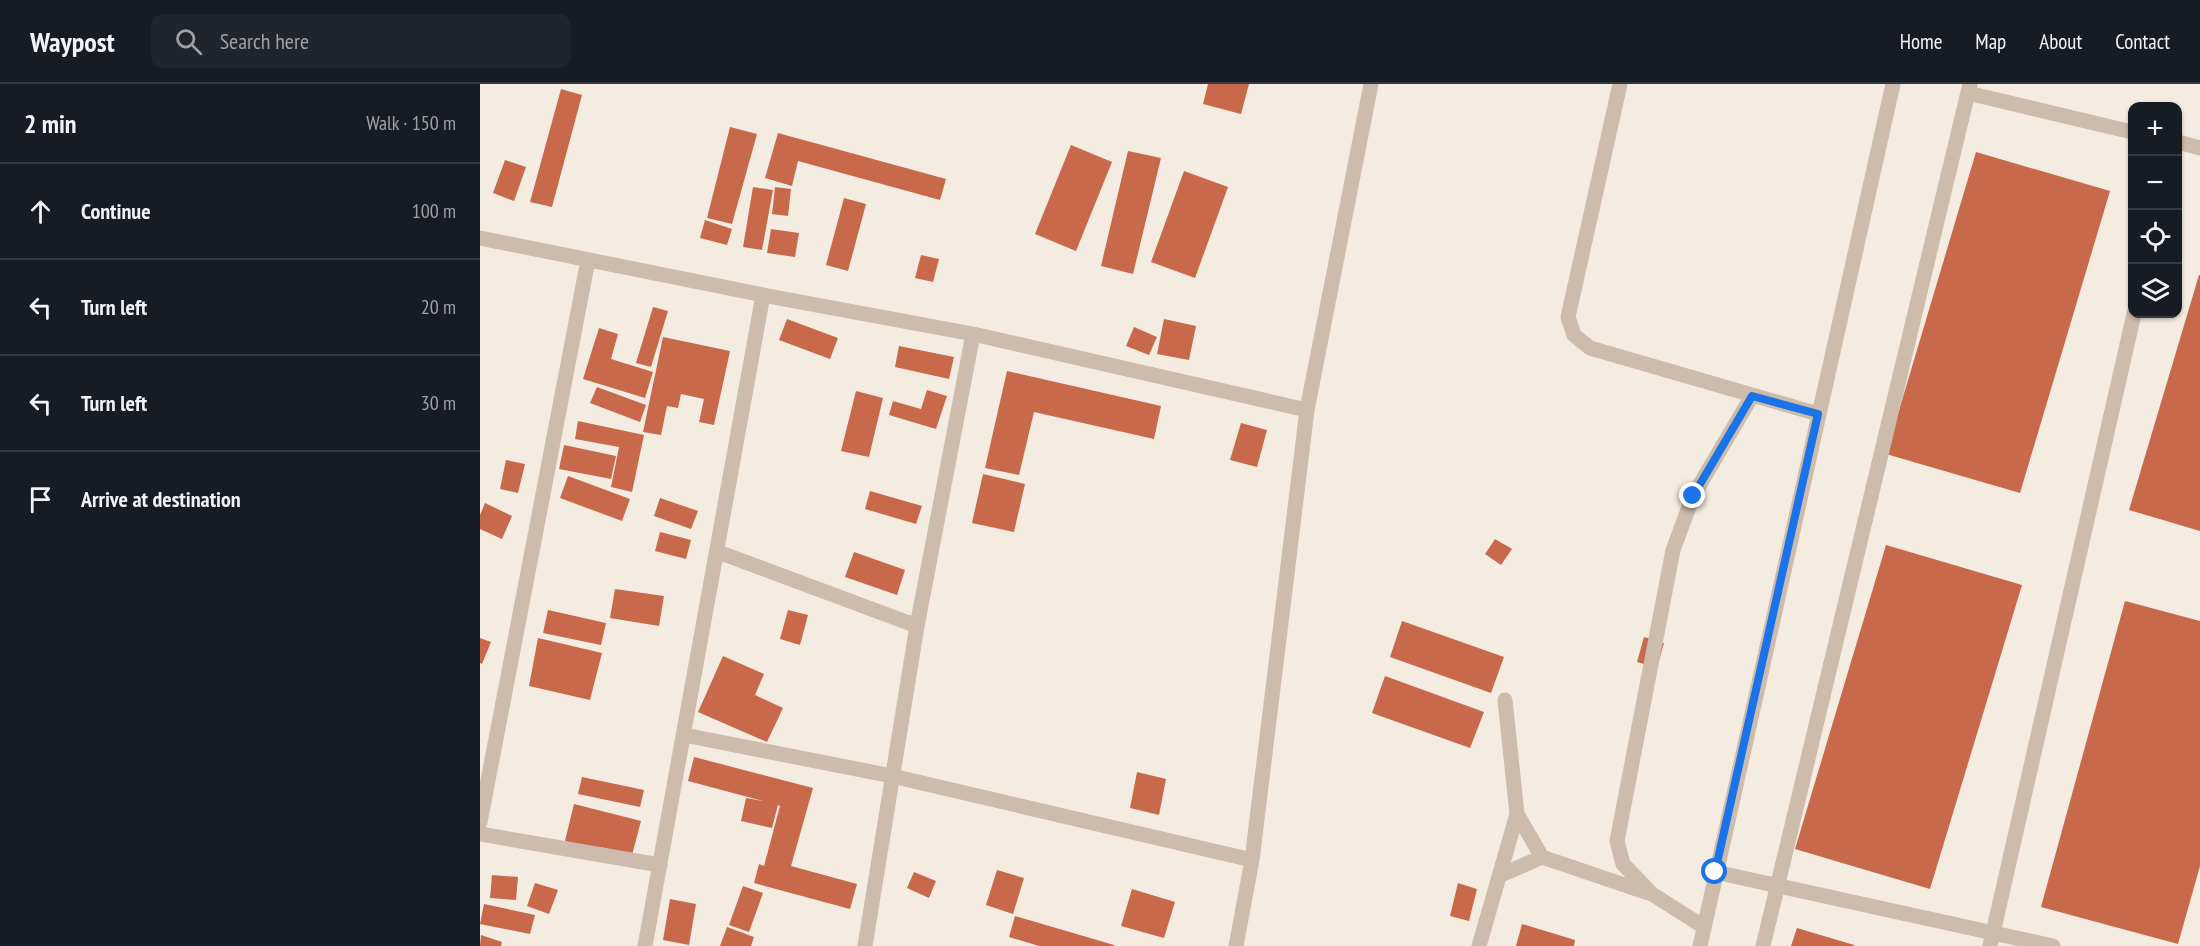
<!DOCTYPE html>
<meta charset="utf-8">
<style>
body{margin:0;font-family:"PT Sans Narrow",sans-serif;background:#20242c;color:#f1f3f6}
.controls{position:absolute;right:18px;top:18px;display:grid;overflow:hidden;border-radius:12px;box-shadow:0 2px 4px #0004}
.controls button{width:54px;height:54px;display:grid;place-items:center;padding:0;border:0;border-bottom:2px solid #363941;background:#171b24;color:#f1f3f6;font:30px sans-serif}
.stop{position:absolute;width:18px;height:18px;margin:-14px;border:4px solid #1a73e8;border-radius:50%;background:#fff}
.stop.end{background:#1a73e8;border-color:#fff;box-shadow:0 2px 6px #0008}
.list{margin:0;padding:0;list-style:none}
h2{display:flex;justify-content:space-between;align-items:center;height:78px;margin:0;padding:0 24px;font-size:26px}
h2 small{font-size:20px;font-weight:400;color:#9ea1a6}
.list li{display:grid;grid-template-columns:39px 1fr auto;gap:18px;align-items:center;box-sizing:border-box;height:96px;padding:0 24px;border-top:2px solid #363941}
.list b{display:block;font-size:22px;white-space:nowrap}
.list em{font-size:20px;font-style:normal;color:#9ea1a6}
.icon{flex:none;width:33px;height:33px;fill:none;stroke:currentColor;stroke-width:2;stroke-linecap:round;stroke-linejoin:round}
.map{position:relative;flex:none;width:1720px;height:862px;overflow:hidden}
header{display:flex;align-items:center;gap:36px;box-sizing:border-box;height:84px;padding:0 30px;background:#171b24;border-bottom:2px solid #363941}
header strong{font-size:28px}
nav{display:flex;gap:33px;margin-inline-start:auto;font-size:21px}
.search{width:420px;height:54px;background:#20242c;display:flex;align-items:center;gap:15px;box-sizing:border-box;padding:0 21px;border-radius:12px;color:#9ea1a6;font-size:22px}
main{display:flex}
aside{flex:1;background:#171b24}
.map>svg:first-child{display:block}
.building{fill:#c8694b}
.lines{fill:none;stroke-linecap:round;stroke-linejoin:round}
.minor{stroke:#cdbbac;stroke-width:15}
.route{stroke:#1a73e8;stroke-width:8}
</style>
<header>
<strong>Waypost</strong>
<div class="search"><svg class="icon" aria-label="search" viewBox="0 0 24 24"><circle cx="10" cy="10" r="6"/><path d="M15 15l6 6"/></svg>Search here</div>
<nav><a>Home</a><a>Map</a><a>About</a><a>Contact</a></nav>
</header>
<main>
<aside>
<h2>2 min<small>Walk · 150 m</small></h2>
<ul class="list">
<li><svg class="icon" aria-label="ahead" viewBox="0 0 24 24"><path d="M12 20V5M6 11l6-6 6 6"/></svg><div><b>Continue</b></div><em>100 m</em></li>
<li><svg class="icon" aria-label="left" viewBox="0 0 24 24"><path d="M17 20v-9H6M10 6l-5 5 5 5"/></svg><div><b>Turn left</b></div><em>20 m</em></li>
<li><svg class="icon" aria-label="left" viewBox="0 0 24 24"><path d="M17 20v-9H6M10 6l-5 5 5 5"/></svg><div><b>Turn left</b></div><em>30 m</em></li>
<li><svg class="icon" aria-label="arrive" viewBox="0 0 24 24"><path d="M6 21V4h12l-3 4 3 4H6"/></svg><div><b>Arrive at destination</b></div></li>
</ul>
</aside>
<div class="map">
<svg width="1720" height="862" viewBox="0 0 1720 862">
<rect width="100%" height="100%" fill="#f4ebe1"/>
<path class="building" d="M728,0h41l-8,30 -38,-10z
M81,5l21,6 -30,112 -22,-5z
M250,43l27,7 -25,90 -25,-6z
M298,49l168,46 -6,21 -142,-39 -6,25 -27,-8z
M591,61l41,17 -36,89 -41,-17z
M648,67l33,7 -28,116 -32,-8z
M1496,68l134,39 -90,302 -134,-39z
M25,76l21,7 -12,34 -21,-8z
M704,87l44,16 -33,91 -44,-16z
M273,103l20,3 -11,60 -19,-3z
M295,103l16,2 -3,27 -16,-2z
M364,114l22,6 -18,67 -22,-6z
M225,136l27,9 -5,16 -27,-7z
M291,145l28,4 -4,24 -28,-4z
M441,171l18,4 -6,23 -18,-4z
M1719,191h1v256l-71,-21z
M173,223l15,4 -17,56 -15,-4z
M307,235l51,19 -8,21 -51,-19z
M684,235l32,7 -7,34 -32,-6z
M654,243l23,10 -8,18 -23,-9z
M119,244l19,6 -7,25 42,13 -8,26 -62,-19z
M183,253l67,14 -16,74 -15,-3 5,-23 -23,-5 -3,14 -11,-2 -6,29 -18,-3z
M419,262l55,11 -5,22 -54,-12z
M527,287l154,35 -7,33 -120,-27 -15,63 -34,-7z
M117,303l49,18 -6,17 -50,-19z
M447,306l20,6 -11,33 -47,-14 4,-14 28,8z
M376,307l27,7 -14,59 -28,-6z
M98,337l66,14 -12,57 -21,-5 8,-40 -44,-8z
M761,339l26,7 -10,37 -27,-7z
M84,361l52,11 -5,23 -52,-10z
M26,376l19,4 -7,29 -18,-4z
M503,390l42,10 -11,48 -42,-9z
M88,392l62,23 -8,22 -62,-23z
M390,407l52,15 -6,18 -51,-15z
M180,414l38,13 -7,18 -37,-13z
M5,419l27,13 -10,23 -22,-10v-14z
M180,448l31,8 -5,19 -31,-8z
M1015,455l17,10 -11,16 -16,-11z
M1406,461l136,40 -92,304 -135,-40z
M374,468l51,18 -8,25 -52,-18z
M135,505l49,7 -5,30 -49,-8z
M1645,517l75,20v245l-22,78 -137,-37z
M68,526l58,13 -5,22 -58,-12z
M308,526l20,5 -8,30 -20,-6z
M922,537l102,36 -13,36 -101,-36z
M1164,553l20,6 -7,25 -20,-6z
M0,554l11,4 -9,22 -2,-1z
M58,554l64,15 -12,47 -61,-14z
M243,572l41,18 -9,21 28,13 -16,34 -69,-30z
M905,592l99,36 -14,36 -98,-35z
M214,673l119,31 -22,78 66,18 -7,25 -96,-26 5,-19 5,2 16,-60 -2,-1 -6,23 -31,-7 5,-23 17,3 -75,-20z
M657,688l29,7 -7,36 -29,-7z
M102,693l62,13 -4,17 -62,-13z
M94,720l67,17 -9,34 -31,-8 -1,3 -35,-9z
M517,786l27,8 -11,36 -27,-9z
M434,788l22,9 -7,17 -22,-10z
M12,791l26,2 -2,23 -26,-2z
M55,799l23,7 -9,24 -22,-8z
M978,799l19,6 -8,32 -19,-5z
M263,802l20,7 -14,39 -20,-7z
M652,805l43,13 -11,36 -43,-12z
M190,815l26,5 -7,41 -26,-5z
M4,820l51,11 -5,19 -50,-10z
M535,832l99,29v1h-75l-30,-9z
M1042,840l53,16 -1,6h-58z
M247,843l27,10 -3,9h-31z
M1317,844l57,17v1h-63z
M1,851l21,7 -1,4h-21z"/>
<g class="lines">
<path class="minor" d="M1140,0l-52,233 6,18 16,13 228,66
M1488,9l164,39
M1698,58l22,6
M0,154l283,57 210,39 334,76
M238,468l199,74
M204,651l208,41 360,84
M1037,730l25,43 106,36
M0,738l108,-562
M0,750l180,31
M1235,788l338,74
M1019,792l43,-19
M1224,843l-52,-33 -29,-30 -6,-23 56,-291 20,-54 59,-100
M165,862l118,-651
M385,862l52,-320 56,-292
M756,862l16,-86 55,-450 64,-326
M999,862l38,-132 -12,-114
M1220,862l193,-862
M1283,862l207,-862
M1510,862l144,-632"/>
</g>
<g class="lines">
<path class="route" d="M1213,412l59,-100 66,18 -103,458"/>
</g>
</svg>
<div class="controls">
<button>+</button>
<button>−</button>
<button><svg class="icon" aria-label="locate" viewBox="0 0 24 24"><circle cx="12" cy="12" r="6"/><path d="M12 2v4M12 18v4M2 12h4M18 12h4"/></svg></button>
<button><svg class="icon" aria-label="layers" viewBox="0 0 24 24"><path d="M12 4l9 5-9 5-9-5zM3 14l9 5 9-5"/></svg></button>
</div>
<div class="stop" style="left:1235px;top:788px"></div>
<div class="stop end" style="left:1213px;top:412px"></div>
</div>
</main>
